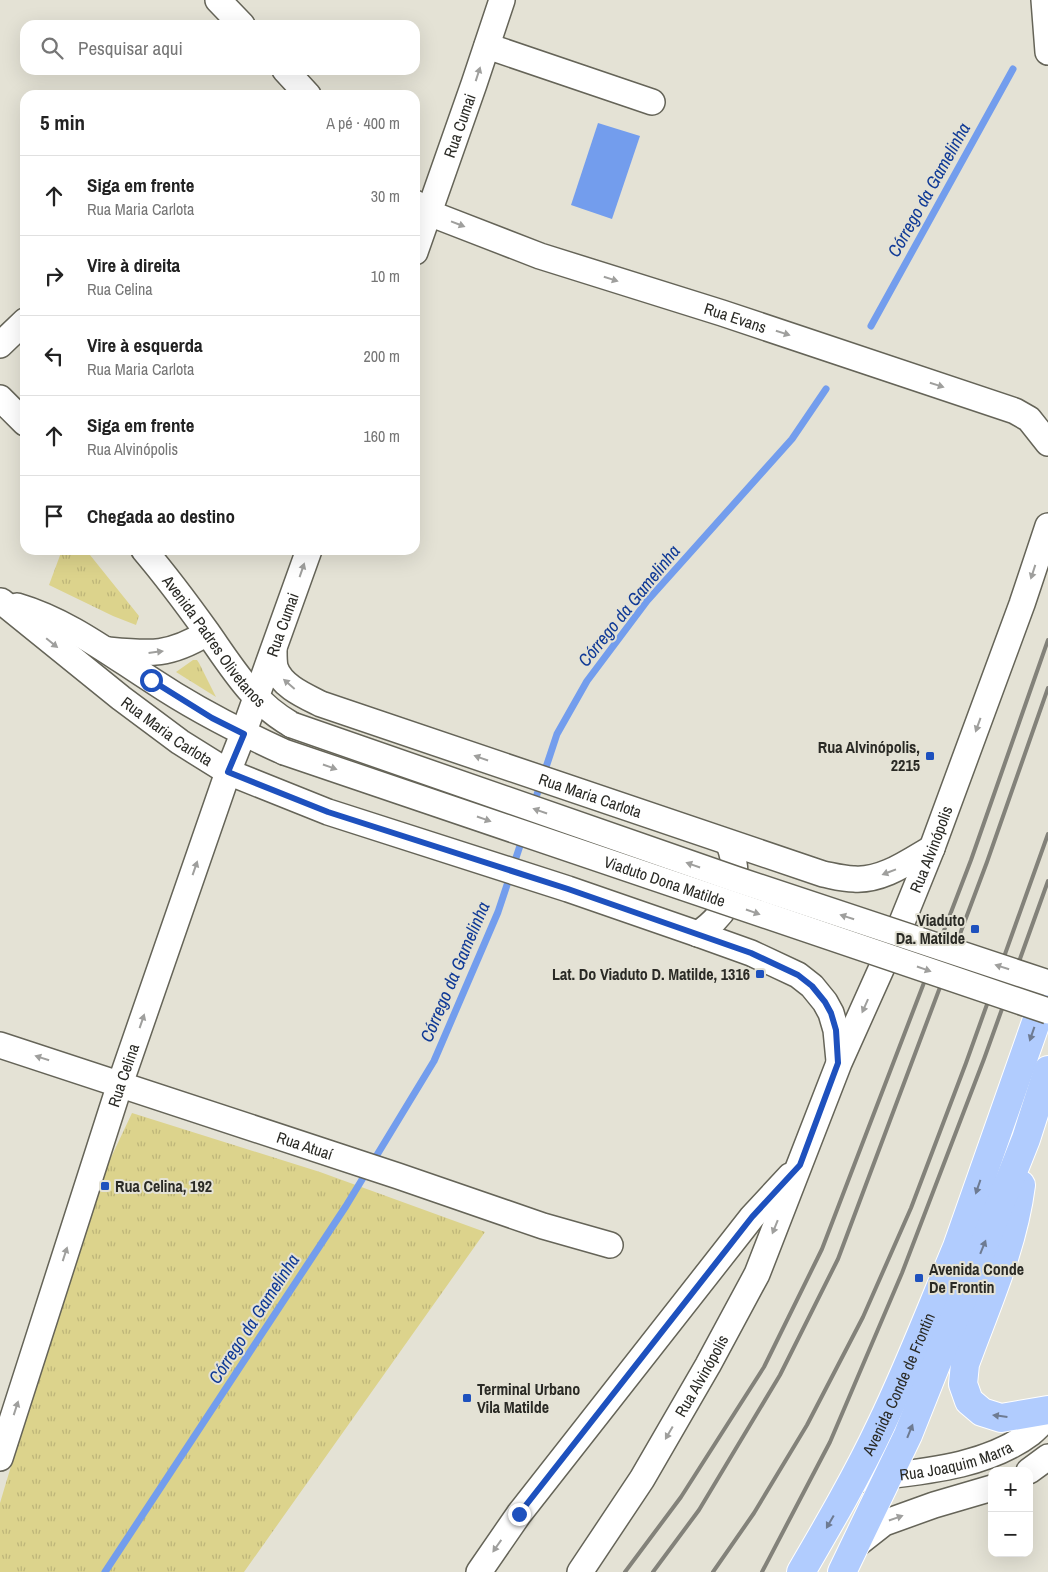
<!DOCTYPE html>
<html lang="pt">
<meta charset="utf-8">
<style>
body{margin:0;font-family:"Archivo Narrow",sans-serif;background:#f6f6f6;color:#222}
.controls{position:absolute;right:15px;bottom:15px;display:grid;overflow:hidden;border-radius:10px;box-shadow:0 5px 20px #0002}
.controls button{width:45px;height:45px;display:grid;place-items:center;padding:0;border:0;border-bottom:1px solid #e0e0e0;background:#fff;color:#222;font:25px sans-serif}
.stop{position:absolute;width:15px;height:15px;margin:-11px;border:4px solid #1e51be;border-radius:50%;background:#fff}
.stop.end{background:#1e51be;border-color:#fff;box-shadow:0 1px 5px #0008}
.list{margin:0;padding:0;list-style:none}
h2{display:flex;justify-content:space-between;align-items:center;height:65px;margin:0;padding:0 20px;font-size:21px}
h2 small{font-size:16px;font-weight:400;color:#767676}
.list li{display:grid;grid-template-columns:32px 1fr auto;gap:15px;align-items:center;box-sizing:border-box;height:80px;padding:0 20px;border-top:1px solid #e0e0e0}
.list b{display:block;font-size:19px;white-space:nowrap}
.list p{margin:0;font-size:16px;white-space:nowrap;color:#767676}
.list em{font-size:16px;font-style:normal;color:#767676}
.icon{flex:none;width:28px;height:28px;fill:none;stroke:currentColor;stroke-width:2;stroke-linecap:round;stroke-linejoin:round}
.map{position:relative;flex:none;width:1048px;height:1572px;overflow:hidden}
.search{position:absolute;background:#fff;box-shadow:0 5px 20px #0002;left:20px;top:20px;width:400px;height:55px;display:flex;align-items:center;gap:12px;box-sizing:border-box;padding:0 18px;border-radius:15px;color:#767676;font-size:19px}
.panel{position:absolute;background:#fff;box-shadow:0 5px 20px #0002;left:20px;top:90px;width:400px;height:465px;border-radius:15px}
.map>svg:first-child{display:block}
.park{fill:url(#park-tufts)}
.water{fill:#739ded}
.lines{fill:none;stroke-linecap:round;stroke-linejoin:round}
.stream{stroke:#739ded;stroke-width:7}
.minor-casing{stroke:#656458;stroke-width:28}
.highway-casing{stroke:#fff;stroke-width:30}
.minor{stroke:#fff;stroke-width:25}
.highway{stroke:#b1ccfe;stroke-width:28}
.rail{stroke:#83827a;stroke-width:4}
.minor-bridge-casing{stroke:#656458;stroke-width:28;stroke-linecap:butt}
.minor-bridge{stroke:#fff;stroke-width:25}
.oneway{fill:#9f9f9d}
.oneway2{fill:#6e7b92}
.route{stroke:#1e51be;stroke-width:6}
.poi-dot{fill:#1e51be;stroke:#e4e2d5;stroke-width:2}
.labels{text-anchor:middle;stroke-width:4;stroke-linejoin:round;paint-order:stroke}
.street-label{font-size:16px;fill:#2a2a25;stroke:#e4e2d5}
.poi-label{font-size:16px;font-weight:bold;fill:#2a2a25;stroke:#e4e2d5;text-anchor:end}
.water-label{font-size:18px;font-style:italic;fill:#103a96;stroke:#e4e2d5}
</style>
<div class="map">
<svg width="1048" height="1572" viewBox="0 0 1048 1572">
<defs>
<pattern id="park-tufts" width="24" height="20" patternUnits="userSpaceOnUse" patternTransform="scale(1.25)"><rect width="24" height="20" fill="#dcd38c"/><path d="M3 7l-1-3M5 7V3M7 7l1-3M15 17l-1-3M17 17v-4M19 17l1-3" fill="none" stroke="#bdb579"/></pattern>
</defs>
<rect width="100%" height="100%" fill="#e4e2d5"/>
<path class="park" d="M62,550h24l53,66 -3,9 -23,-9 -64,-31z
M193,660h4l2,3 17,34 -40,-25z
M132,1113l188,59 165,60 -241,340h-244v-69l23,-77 84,-260z"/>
<path class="water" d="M598,123l42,13 -28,83 -41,-14z"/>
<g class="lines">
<path class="stream" d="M871,326l142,-257
M105,1572l241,-366 88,-145 64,-149 59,-178 30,-53 60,-80 145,-162 34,-50"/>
<g class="minor-casing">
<g id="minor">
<path d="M218,0l24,25"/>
<path d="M1044,0l4,52"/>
<path d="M487,46l165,56"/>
<path d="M285,70l23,25"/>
<path id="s1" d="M415,203l14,10 111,43 182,57 293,98 14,8 19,24"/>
<path id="s2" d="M415,252l59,-168 28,-84"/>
<path d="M0,345l25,-24"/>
<path d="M0,398l25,25"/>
<path id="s3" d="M144,550c22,26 43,54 63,82 26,37 45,70 85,93"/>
<path id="s4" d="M1,601l120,97 59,44 48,30 100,40 240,77 130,45 53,19 47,22 14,11 13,16 6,11 5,17 3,31"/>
<path d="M17,606c51,15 92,47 136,75 42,28 85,50 131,71"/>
<path d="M109,650c42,4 60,6 98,-17"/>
<path id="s5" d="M274,651c0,5 0,11 1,16 6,19 30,29 46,37l502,170c10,2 20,5 31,5 28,2 54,-17 78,-31"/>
<path d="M698,934c33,-23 45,-52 31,-90"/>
<path id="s6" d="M0,1045l398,131 145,50 67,19"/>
<path id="s7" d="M0,1458l120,-374 108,-312 15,-38 66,-184"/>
<path d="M1029,1471l19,-14"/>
<path id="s8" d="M854,1480c58,-8 128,-10 177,-47 6,-5 11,-11 17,-16"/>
<path d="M856,1545l28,-22 50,-18 58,-17"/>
<path d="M479,1572l40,-58 233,-297 38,-41"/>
<path id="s9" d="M580,1572l62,-93 66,-114 49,-91 82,-211 61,-136 32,-79 90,-244 26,-78"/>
</g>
</g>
<g class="highway-casing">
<g id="highway">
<path d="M1021,1185c-8,63 -35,121 -56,179l-2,20 6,17 13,11 19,6 47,-8"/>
<path id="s10" d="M801,1572c28,-48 56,-96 80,-147 28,-58 51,-118 76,-178l91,-259"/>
<path d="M842,1572l66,-137 118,-296 22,-69"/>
</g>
</g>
<use href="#minor" class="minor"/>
<use href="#highway" class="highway"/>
<path class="rail" d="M625,1572l56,-75 83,-130 58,-118 149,-389 77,-220
M653,1572l46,-62 81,-135 58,-116 149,-397 61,-174
M713,1572l41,-59 53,-88 56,-108 48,-109 55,-145 82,-229
M762,1572l68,-130 72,-169 82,-214 64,-178"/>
<g class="minor-bridge-casing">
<g id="minor-bridge">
<path d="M292,725l443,154 313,104"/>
<path id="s11" d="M284,752l764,259"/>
</g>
</g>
<use href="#minor-bridge" class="minor-bridge"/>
</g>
<defs><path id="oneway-solid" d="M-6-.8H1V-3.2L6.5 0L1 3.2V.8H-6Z" transform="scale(1.25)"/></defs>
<g class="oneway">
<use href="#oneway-solid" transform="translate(478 74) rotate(-72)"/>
<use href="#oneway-solid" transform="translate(458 224) rotate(21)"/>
<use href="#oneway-solid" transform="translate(611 279) rotate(17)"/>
<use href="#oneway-solid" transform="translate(783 333) rotate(18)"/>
<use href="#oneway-solid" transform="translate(937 385) rotate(18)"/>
<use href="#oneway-solid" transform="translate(302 570) rotate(-71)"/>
<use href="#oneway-solid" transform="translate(1033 572) rotate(108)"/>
<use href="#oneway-solid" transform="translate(52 643) rotate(39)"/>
<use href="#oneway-solid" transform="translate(156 652) rotate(-7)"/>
<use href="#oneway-solid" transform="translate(289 684) rotate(-139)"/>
<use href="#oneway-solid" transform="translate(978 725) rotate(110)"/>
<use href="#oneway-solid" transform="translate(481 758) rotate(-161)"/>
<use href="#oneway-solid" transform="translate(330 767) rotate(19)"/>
<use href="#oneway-solid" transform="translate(540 811) rotate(-161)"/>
<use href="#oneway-solid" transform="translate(484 819) rotate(19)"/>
<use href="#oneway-solid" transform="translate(693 865) rotate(-161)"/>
<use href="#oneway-solid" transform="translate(195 868) rotate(-71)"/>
<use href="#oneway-solid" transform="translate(889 872) rotate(159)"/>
<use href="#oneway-solid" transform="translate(753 912) rotate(19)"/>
<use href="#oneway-solid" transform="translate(847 917) rotate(-162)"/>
<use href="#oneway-solid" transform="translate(1002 967) rotate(-162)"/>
<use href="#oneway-solid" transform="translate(924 969) rotate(19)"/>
<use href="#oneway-solid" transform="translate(865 1006) rotate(114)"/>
<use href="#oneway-solid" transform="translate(142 1021) rotate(-71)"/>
<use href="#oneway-solid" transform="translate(42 1058) rotate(-162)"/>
<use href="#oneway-solid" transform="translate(775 1227) rotate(112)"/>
<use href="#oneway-solid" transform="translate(65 1254) rotate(-72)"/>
<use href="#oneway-solid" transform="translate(16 1408) rotate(-72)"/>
<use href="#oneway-solid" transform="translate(669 1433) rotate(120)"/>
<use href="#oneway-solid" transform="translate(896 1518) rotate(-19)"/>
<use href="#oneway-solid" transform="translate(497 1546) rotate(125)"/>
</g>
<g class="oneway2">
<use href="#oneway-solid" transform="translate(1032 1034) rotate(109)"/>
<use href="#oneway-solid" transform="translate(978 1187) rotate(109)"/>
<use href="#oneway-solid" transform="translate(983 1247) rotate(-68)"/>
<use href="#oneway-solid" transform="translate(1000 1416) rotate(-173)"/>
<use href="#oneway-solid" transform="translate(910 1431) rotate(-68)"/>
<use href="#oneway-solid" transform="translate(830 1522) rotate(120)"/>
</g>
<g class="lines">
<path class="route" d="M151,680l61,38 32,16 -16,38 100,40 240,77 183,64 47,22 14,11 13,16 6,11 5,17 2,33 -38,102 -48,52 -233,297"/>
</g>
<g class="poi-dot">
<rect x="925" y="751" width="10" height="10" rx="2.5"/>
<rect x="970" y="924" width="10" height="10" rx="2.5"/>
<rect x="755" y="969" width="10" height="10" rx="2.5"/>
<rect x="100" y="1181" width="10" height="10" rx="2.5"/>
<rect x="914" y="1273" width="10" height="10" rx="2.5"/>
<rect x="462" y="1393" width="10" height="10" rx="2.5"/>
</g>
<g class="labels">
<g class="street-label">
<text dy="6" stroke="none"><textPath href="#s2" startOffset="134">Rua Cumai</textPath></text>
<text dy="6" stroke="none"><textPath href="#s1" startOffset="341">Rua Evans</textPath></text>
<text dy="6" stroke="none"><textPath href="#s7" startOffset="880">Rua Cumai</textPath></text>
<text dy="6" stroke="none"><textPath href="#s3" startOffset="115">Avenida Padres Olivetanos</textPath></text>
<text dy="6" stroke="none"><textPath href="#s4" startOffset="211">Rua Maria Carlota</textPath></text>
<text dy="6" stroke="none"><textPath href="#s5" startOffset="361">Rua Maria Carlota</textPath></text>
<text dy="6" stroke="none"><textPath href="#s9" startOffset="806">Rua Alvinópolis</textPath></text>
<text dy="6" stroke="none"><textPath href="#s11" startOffset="402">Viaduto Dona Matilde</textPath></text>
<text dy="6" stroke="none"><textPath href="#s7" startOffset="402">Rua Celina</textPath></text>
<text dy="6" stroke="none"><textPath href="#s6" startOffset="321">Rua Atuaí</textPath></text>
<text dy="6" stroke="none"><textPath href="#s9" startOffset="231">Rua Alvinópolis</textPath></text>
<text dy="6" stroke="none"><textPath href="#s10" startOffset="212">Avenida Conde de Frontin</textPath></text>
<text dy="6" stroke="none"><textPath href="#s8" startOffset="104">Rua Joaquim Marra</textPath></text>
</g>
<g class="poi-label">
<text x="920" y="753">Rua Alvinópolis,<tspan x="920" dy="18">2215</tspan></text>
<text x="965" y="926">Viaduto<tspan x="965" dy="18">Da. Matilde</tspan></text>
<text x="750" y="980">Lat. Do Viaduto D. Matilde, 1316</text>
<text x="115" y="1192" text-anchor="start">Rua Celina, 192</text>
<text x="929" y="1275" text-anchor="start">Avenida Conde<tspan x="929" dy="18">De Frontin</tspan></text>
<text x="477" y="1395" text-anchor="start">Terminal Urbano<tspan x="477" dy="18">Vila Matilde</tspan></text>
</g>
<g class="water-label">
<text transform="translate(929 190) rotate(-61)" y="6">Córrego da Gamelinha</text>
<text transform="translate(629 606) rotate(-51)" y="6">Córrego da Gamelinha</text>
<text transform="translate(455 972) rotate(-67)" y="6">Córrego da Gamelinha</text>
<text transform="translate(254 1319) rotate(-57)" y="6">Córrego da Gamelinha</text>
</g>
</g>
</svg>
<div class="controls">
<button>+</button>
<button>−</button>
</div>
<div class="stop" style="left:151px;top:680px"></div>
<div class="stop end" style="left:519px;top:1514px"></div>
<div class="search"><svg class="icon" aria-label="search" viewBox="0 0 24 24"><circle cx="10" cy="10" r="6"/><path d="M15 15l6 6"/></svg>Pesquisar aqui</div>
<section class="panel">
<h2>5 min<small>A pé · 400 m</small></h2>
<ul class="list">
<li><svg class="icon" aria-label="ahead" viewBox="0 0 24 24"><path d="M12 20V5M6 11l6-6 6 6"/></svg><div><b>Siga em frente</b><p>Rua Maria Carlota</p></div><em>30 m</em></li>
<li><svg class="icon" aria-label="right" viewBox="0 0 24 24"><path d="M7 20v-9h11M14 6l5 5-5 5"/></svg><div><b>Vire à direita</b><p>Rua Celina</p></div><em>10 m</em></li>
<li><svg class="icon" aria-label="left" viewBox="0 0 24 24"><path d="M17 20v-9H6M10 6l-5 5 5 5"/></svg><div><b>Vire à esquerda</b><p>Rua Maria Carlota</p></div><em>200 m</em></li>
<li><svg class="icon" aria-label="ahead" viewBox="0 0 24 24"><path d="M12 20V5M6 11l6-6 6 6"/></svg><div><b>Siga em frente</b><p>Rua Alvinópolis</p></div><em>160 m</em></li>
<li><svg class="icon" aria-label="arrive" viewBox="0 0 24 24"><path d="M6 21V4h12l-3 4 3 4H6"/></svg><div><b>Chegada ao destino</b></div></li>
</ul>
</section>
</div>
